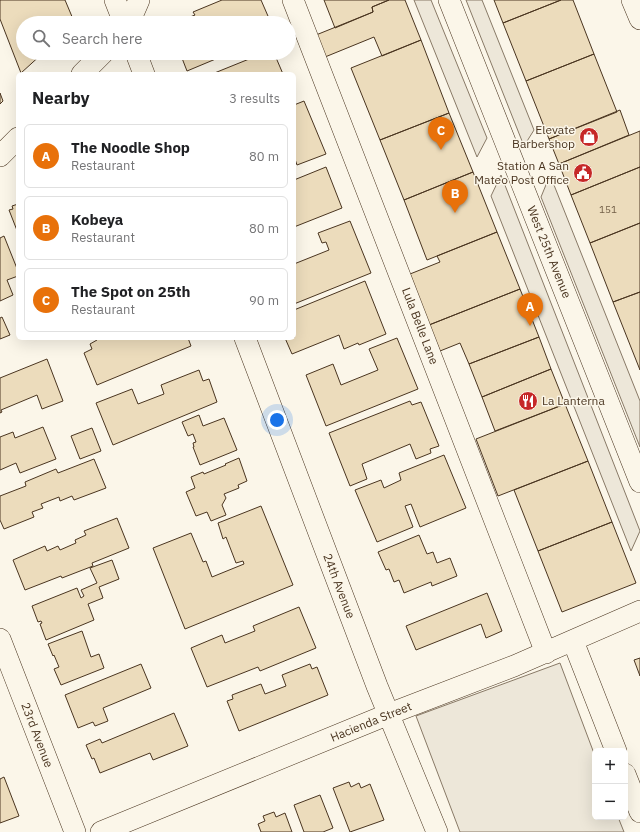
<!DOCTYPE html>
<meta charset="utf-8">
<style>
body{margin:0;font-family:"IBM Plex Sans",sans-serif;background:#f6f6f6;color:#202124}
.controls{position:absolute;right:12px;bottom:12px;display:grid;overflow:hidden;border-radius:6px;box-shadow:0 4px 16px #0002}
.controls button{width:36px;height:36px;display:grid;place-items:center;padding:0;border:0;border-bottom:1px solid #e0e0e0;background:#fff;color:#202124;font:20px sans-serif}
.you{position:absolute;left:277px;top:420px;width:14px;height:14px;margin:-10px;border:3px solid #fff;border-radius:50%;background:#1a73e8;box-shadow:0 0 0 6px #1a73e833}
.badge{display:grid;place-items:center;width:26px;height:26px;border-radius:50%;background:#2563eb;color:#fff;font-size:13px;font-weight:700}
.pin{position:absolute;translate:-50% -33px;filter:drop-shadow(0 1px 2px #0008)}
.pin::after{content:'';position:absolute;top:21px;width:14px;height:12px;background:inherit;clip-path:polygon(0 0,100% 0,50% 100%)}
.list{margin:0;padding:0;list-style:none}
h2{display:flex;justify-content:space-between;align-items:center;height:52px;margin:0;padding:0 16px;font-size:17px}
h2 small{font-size:13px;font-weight:400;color:#757577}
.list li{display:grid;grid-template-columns:26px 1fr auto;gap:12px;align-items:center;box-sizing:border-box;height:64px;margin:0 8px 8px;padding:0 8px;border:1px solid #e0e0e0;border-radius:6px}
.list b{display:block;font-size:15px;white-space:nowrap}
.list p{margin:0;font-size:13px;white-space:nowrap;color:#757577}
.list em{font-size:13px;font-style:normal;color:#757577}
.icon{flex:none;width:22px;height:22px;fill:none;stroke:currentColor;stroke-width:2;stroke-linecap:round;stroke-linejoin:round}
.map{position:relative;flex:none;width:640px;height:832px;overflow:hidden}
.search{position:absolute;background:#fff;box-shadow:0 4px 16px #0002;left:16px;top:16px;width:280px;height:44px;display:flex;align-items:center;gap:10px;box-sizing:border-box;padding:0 14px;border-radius:22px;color:#757577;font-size:15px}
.panel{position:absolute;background:#fff;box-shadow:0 4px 16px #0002;left:16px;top:72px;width:280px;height:268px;border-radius:6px}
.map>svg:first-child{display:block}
.parking{fill:#ede7d9;stroke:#887966}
.building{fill:#ecdcbc;stroke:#4a3520}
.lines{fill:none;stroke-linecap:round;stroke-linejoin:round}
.street-casing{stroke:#4a3520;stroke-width:22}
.street{stroke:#fbf6e9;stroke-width:21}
.labels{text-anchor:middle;stroke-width:3;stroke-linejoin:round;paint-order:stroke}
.number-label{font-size:10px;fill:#725f47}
.poi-label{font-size:12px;fill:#4a3520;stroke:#fbf6e9;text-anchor:end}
.street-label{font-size:12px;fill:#4a3520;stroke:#fbf6e9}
</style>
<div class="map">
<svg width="640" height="832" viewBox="0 0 640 832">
<rect width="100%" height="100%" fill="#fbf6e9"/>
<path class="parking" d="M414,0h17l56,138 -10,19z
M466,0h16l52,130 -10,16z
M501,175l139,356 -9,20 -140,-355z
M550,175l90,226v46l-99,-250z
M560,663l35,93v61h23l6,15h-164l-44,-116z"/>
<path class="building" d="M0,0h65l8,19 -4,4h-46v30h20l-22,20 -21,-54z
M222,0h39l10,23h-96l20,-8 -2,-3z
M324,0h65l-17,7 1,5 -38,16z
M389,0h16l16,40 -39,16 -8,-19 -49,20 -9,-22 57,-23 -1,-5z
M494,0h67l-58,23z
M561,0h12l21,54 -68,27 -23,-58z
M421,40l28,73 -69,27 -29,-72z
M180,53h50l-43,18z
M264,53h10l9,21h-71z
M594,54l23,58 -68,27 -23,-58z
M0,93l3,8 -3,3z
M304,101l22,53 -29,11 -3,-9v-51z
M620,110l9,25 -70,29 -10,-25z
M449,113l24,59 -69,28 -24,-60z
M640,131v36l-69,28 -12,-31z
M326,167l16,41 -48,19v-47z
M640,167v56l-50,20 -19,-48z
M473,172l24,60 -70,28 -23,-60z
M18,204v29l-9,-23 4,-1 -1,-3z
M350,221l21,52 -77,31v-40l35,-14 -3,-8 -4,1 -4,-10z
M640,223v69l-27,10 -23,-59z
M497,232l23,57 -91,36 -19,-51 30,-12 -3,-6z
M4,236l14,35v5l-11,4 6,15 -13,6v-63z
M365,281l21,53 -27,11 -1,-2 -14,6 -5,-14 -47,19 -7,-16h9v-28z
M520,289l19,48 -70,27 -9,-21 -20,8 -11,-26z
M640,292v78l-27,-68z
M2,317l8,18 -10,4v-21z
M539,337l12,32 -69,28 -13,-33z
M96,338h92l3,8 -94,39 -13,-32 8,-4 -2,-5 7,-4z
M397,338l21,51 -92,37 -20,-51 27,-11 8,21 37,-15 -9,-21z
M47,359l16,42 -21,8 -5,-14 -36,15 1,2 -2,1v-35z
M551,369l14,35 -70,27 -13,-34z
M199,370l4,11 6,-2 8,23 -104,43 -17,-42 36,-14 6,15 26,-10 -3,-9z
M410,401l2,4 9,-3 18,44 -9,3 1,4 -15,6 -6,-15 -48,20 5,15 -17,7 -21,-53z
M565,404l23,57 -90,35 -22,-57z
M199,415l4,11 21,-8 13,32 -37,15 -7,-18h1l-1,-4 3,-1 -3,-8 -5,2 -6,-14z
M43,427l13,32 -36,14 -4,-10 -16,7v-33l13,-5 2,6z
M92,428l9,23 -21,8 -9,-23z
M444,455l22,53 -46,19 -9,-23 -6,2 8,21 -36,15 -22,-52 26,-10 3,8 17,-8 -2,-7z
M239,458l8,23 -9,4 1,3 -15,6 2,4 -4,7 4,10 -15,6 -4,-9 -11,4 -10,-24 9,-4 -4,-11 12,-5 1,2 22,-9 -1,-1z
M94,459l12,29 -32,12 -2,-4 -12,5 -1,-4 -18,7 2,4 -11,4 2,5 -30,12 -4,-9v-24l26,-10 -1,-4 31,-13 2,4z
M588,461l24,61 -74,29 -24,-61z
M261,506l32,79 -108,44 -32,-81 38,-15 12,29 3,-1 6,16 32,-13 -1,-3 -7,2 -10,-26 -3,2 -5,-16z
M117,518l12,30 -37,15 1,3 -31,12 -1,-2 -36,14 -12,-30 32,-14 2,5 11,-5 2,4 16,-7 -1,-3 11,-5 -2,-4z
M612,522l24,61 -74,29 -24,-61z
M419,535l8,19 6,-2 4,11 13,-5 7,18 -25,10 -1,-4 -27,11 -5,-13 -5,2 -5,-13 -3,1 -8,-18z
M112,560l7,19 -20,8 4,11 -15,6 6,16 -48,20 -6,-16 2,-1 -1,-2 -3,1 -6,-16 45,-18 4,10 3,-2 -3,-6 16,-7 -7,-15z
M487,593l15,38 -16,7 -5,-14 -65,26 -10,-24z
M299,607l17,41 -56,23 -2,-4 -51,20 -16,-39 31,-13 3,8 30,-12 -2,-5z
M82,631l9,26 8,-3 5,14 -43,17 -7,-16 5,-2 -5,-12 -1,1 -5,-12z
M640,658v18l-6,-16z
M141,664l10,24 -48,20 5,13 -13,5 -2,-4 -15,6 -13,-33z
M310,664l2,5 5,-2 11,28 -89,36 -12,-30 6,-2 -1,-4 29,-11 4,10 21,-8 -4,-11z
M174,713l14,33 -35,14 -3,-7 -50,20 -6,-15 -2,1 -6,-14 14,-6 2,4z
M4,777l15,39 -19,7v-44z
M349,782l2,5 8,-4 2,5 9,-4 14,36 -34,12 -17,-44z
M320,795l13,33 -10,4h-19l-10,-27z
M274,812l2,5 9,-4 7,19h-31l-3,-8 7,-3 -2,-5z"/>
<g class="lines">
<g class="street-casing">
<path id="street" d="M115,0l9,23
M293,0l253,653
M449,0l191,482
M632,0l8,19
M129,23l10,-23
M136,53l8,21
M82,74l21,-21
M0,156l18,-18
M245,338l132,348 60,146
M0,639l75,193
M573,641l43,110
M625,774l15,38
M101,832l288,-118 125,-48 126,-55"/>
</g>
<use href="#street" class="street"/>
</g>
<defs>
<g id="shop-disc" transform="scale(1)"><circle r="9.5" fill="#c62828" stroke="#fbf6e9"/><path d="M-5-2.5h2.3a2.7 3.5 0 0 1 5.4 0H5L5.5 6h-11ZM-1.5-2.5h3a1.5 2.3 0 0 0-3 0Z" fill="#fff"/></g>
<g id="civic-disc" transform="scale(1)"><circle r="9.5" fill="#c62828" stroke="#fbf6e9"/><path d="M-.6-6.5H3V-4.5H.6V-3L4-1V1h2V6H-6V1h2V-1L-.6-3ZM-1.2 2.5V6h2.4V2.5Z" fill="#fff"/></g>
<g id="restaurant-disc" transform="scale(1)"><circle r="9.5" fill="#c62828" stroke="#fbf6e9"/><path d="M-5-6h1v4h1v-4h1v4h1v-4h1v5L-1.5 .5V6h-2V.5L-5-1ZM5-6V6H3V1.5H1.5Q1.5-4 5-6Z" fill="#fff"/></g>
</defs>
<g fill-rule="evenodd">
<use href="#shop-disc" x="589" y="137"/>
<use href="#civic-disc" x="583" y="173"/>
<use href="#restaurant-disc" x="528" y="401"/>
</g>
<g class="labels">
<g class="number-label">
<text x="608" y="213">151</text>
</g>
<g class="poi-label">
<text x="575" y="134">Elevate<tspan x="575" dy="14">Barbershop</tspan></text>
<text x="569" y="170">Station A San<tspan x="569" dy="14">Mateo Post Office</tspan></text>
<text x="542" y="405" text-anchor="start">La Lanterna</text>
</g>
<g class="street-label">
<text transform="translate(549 252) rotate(68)" y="4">West 25th Avenue</text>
<text transform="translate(420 326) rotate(69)" y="4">Lula Belle Lane</text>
<text transform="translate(339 586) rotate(69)" y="4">24th Avenue</text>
<text transform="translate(371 722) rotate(-22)" y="4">Hacienda Street</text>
<text transform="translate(37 735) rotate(69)" y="4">23rd Avenue</text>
</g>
</g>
</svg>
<div class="controls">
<button>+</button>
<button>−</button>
</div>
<div class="you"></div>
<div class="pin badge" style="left:530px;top:326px;background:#e8710a">A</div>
<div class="pin badge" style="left:455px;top:213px;background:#e8710a">B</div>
<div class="pin badge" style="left:441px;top:150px;background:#e8710a">C</div>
<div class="search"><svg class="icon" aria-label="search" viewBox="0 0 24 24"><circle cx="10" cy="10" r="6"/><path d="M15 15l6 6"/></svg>Search here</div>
<section class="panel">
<h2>Nearby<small>3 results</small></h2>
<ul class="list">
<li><span class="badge" style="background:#e8710a">A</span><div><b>The Noodle Shop</b><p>Restaurant</p></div><em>80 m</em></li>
<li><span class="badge" style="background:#e8710a">B</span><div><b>Kobeya</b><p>Restaurant</p></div><em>80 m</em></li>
<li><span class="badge" style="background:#e8710a">C</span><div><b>The Spot on 25th</b><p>Restaurant</p></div><em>90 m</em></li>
</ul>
</section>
</div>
